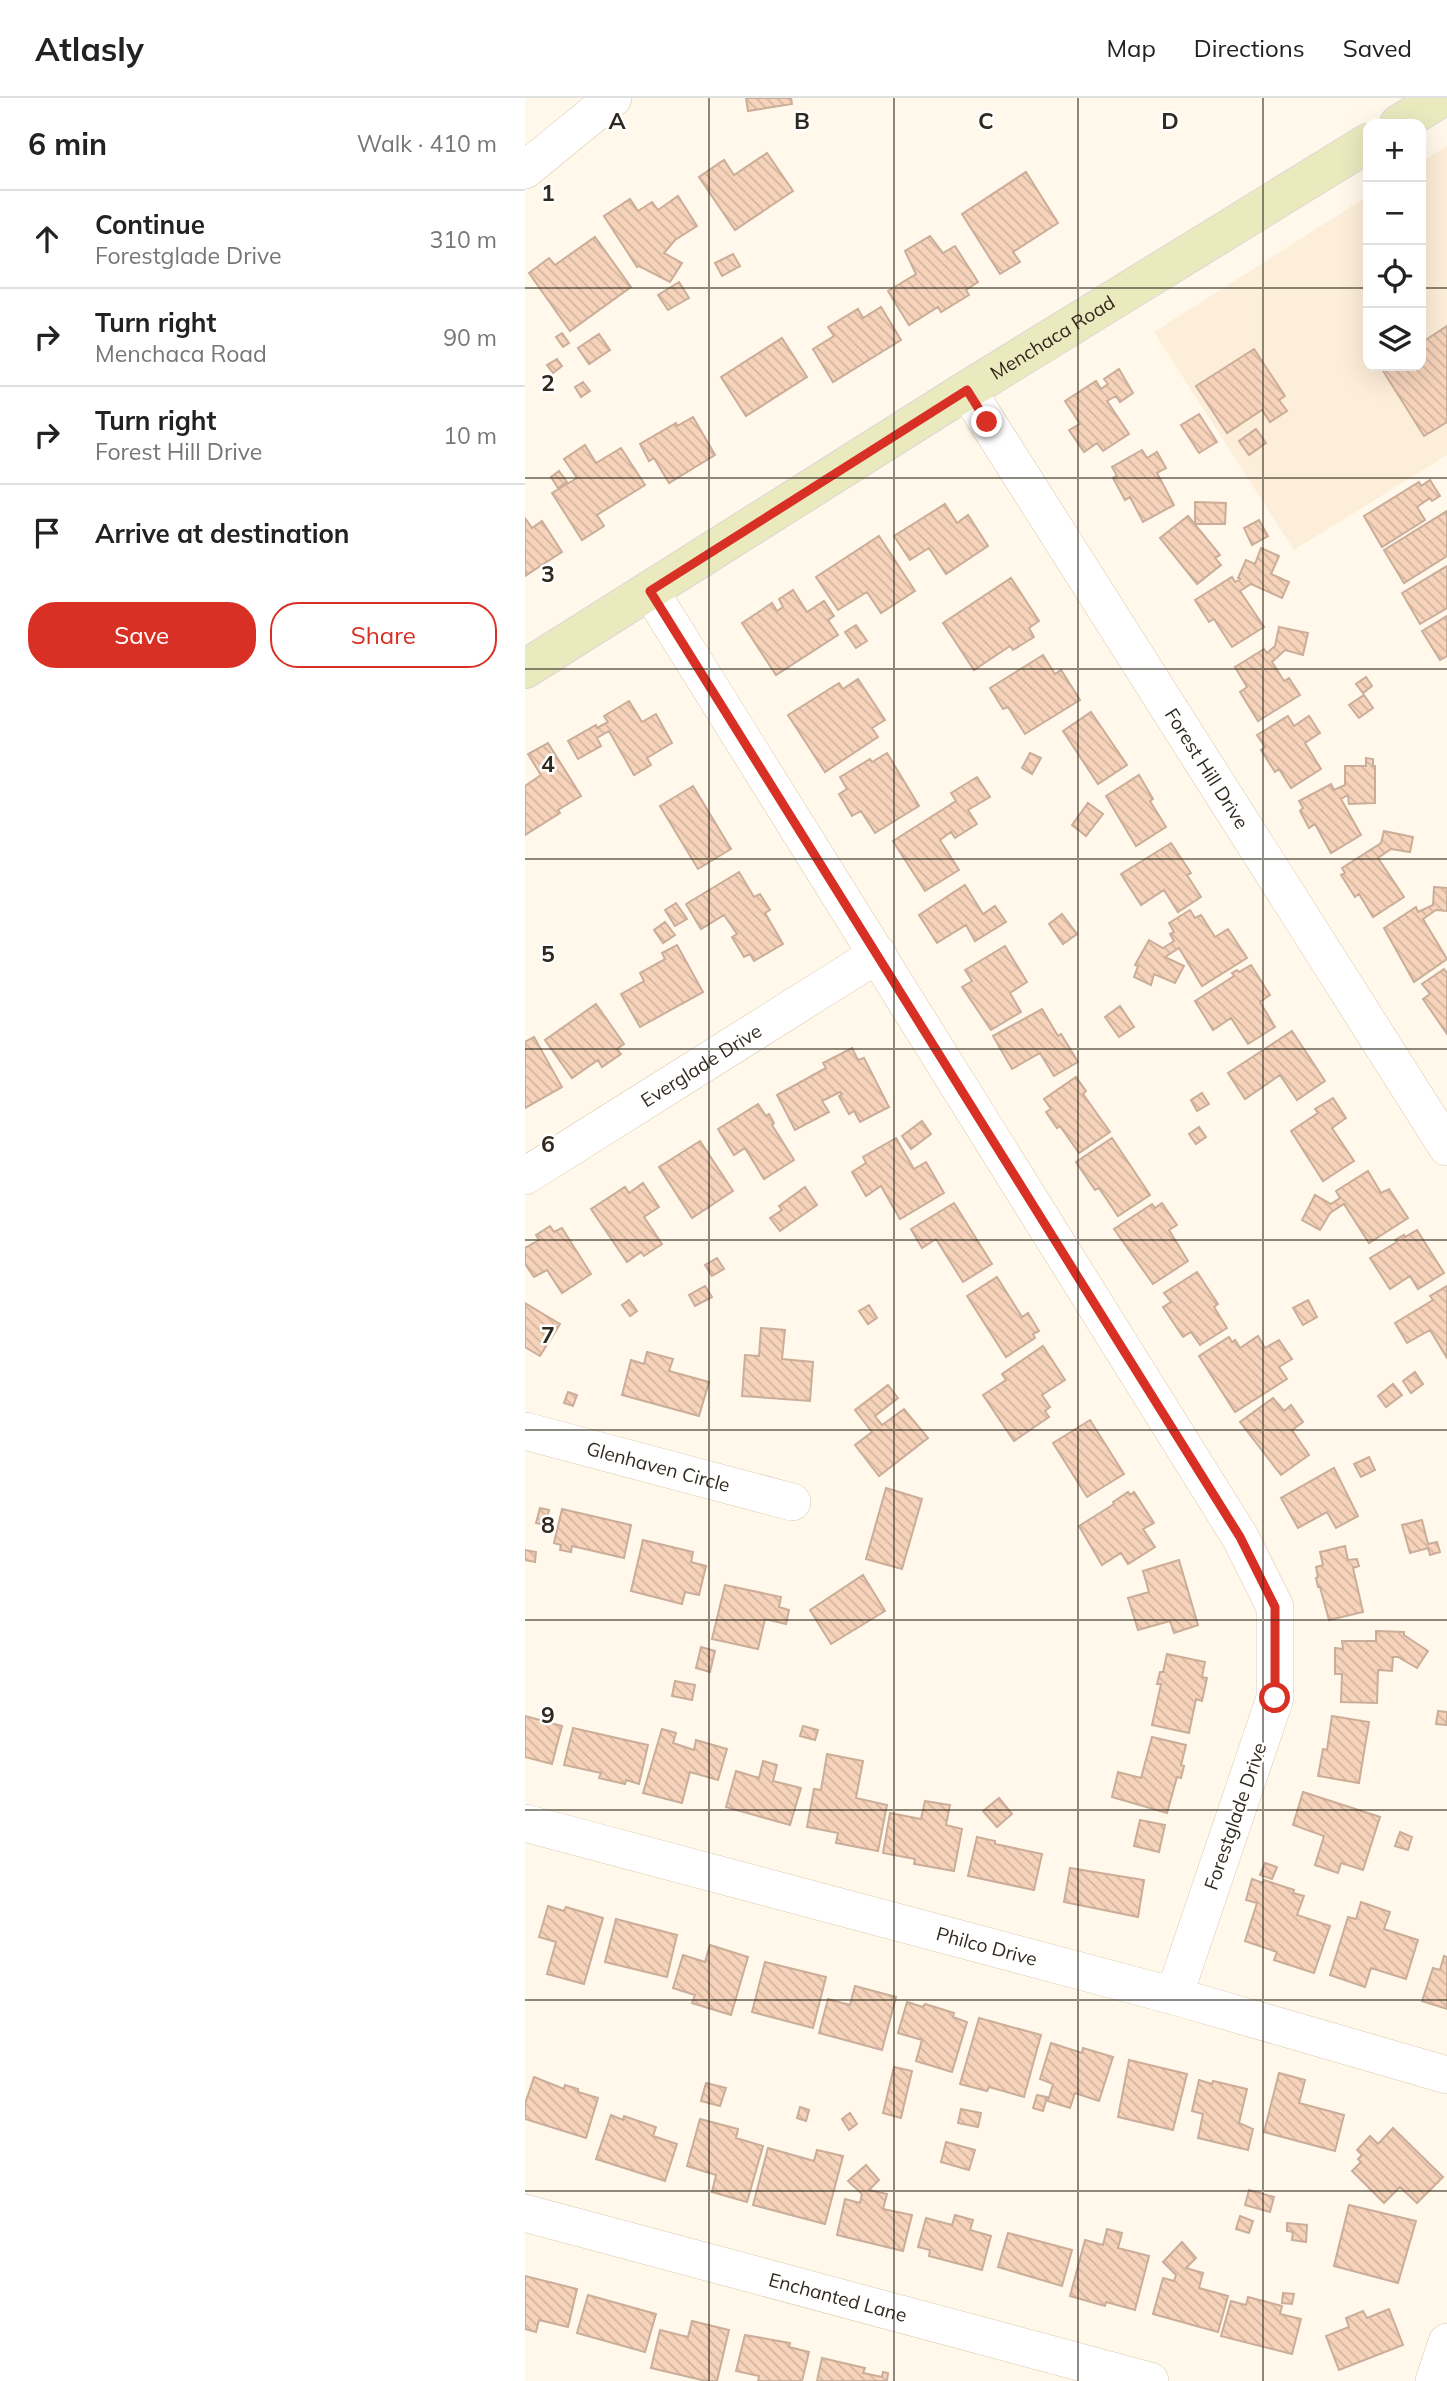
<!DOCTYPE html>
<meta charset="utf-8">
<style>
body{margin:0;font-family:Mulish,sans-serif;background:#f2f2f2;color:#222}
.controls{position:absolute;right:21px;top:21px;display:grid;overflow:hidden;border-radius:14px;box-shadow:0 7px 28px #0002}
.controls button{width:63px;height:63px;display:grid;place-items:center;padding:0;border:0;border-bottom:2px solid #e0e0e0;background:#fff;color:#222;font:35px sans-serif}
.stop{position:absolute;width:21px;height:21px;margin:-16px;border:5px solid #d93025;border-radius:50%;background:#fff}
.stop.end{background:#d93025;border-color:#fff;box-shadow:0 2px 7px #0008}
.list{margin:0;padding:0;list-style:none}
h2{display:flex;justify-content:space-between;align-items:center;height:91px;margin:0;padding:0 28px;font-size:30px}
h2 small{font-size:23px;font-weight:400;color:#767676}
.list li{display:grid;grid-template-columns:46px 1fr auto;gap:21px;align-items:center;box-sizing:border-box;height:98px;padding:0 28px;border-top:2px solid #e0e0e0}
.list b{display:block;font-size:26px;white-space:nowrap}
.list p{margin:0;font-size:23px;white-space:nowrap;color:#767676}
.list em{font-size:23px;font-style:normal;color:#767676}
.actions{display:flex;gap:14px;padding:21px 28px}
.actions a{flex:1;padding:16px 0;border:2px solid #d93025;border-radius:28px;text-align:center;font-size:24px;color:#d93025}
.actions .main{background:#d93025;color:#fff}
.icon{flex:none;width:38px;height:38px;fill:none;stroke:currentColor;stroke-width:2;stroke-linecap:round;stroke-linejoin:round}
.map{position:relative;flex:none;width:922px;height:2283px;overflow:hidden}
header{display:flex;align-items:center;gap:42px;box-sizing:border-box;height:98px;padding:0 35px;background:#fff;border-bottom:2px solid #e0e0e0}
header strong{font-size:33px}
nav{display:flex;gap:38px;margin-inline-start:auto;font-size:24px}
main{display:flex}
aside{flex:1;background:#fff}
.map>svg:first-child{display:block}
.built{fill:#fceed8}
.building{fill:url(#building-back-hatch);stroke:#cbae99;stroke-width:2}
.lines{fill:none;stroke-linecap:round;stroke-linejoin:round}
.minor-casing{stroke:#dbc9ab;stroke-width:38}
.major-casing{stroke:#dad8d6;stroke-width:40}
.minor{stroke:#fff;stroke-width:37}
.major{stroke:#ebe9be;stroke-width:38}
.route{stroke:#d93025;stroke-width:9}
.grid{fill:none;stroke:#30291d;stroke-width:2;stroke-opacity:0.55}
.labels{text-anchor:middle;stroke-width:5;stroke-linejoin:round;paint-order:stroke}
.street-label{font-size:19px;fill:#30291d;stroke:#fff}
.grid-label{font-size:23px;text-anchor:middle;font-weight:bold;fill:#30291d;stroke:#fff;stroke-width:5;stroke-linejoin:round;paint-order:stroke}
</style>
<header>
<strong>Atlasly</strong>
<nav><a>Map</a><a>Directions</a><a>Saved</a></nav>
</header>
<main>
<aside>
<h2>6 min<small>Walk · 410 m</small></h2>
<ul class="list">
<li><svg class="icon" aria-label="ahead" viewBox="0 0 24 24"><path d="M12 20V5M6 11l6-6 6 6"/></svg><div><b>Continue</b><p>Forestglade Drive</p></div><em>310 m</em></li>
<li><svg class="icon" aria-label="right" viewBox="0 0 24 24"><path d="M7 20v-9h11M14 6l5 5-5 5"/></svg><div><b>Turn right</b><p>Menchaca Road</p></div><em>90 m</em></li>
<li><svg class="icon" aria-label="right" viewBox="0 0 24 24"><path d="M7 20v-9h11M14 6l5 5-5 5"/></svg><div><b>Turn right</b><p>Forest Hill Drive</p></div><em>10 m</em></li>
<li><svg class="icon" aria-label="arrive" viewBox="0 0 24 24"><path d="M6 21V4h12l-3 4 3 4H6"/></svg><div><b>Arrive at destination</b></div></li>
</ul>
<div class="actions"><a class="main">Save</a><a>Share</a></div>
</aside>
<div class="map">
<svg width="922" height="2283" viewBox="0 0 922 2283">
<defs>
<pattern id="building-back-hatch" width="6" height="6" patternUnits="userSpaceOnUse" patternTransform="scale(1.75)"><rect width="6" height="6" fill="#f6d3ba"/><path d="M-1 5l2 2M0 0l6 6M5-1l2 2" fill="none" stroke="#d3b59f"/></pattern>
</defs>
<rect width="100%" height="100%" fill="#fff8eb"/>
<path class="built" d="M922,48v309l-153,95 -140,-218 214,-136v170h53v-204z"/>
<path class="building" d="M221,0h45l1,6 -44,7z
M242,55l26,38 -58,39 -36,-53 25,-17 10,15z
M501,74l32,51 -45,29 7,10 -20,12 -38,-60z
M153,98l19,30 -22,14 -11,13 18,10 -12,19 -31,-16 -2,1 -33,-51 26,-17 8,12 14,-9 6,8z
M405,138l13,17 12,-7 23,36 -12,8 3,5 -28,17 -3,-5 -29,18 -21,-34 28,-17 -11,-23z
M70,139l36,50 -61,44 -41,-58 20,-15 6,7z
M208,156l7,12 -18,10 -7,-13z
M154,184l10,16 -21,12 -10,-15z
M356,209l20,33 -68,42 -20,-33 21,-13 -6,-9 30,-18 5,9z
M922,228v96l-23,14 -44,-70h41v-23z
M37,235l7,10 -6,4 -7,-10z
M74,236l11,16 -21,14 -11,-16z
M257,240l25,39 -61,39 -25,-39z
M729,251l31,47 -6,4 8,11 -17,11 -8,-12 -35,23 -31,-47z
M32,261l5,7 -9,7 -6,-8z
M594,271l14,24 -13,9 -4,-6 -9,5 22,33 -26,17 -6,-8 -13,9 -15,-22 11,-6 -15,-23 31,-20 5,8 7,-5 -4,-5z
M58,284l7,9 -9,6 -6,-10z
M674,316l18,28 -18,11 -18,-28z
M168,319l22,38 -46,28 -15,-25 -5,3 -9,-17 36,-21 1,3z
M731,331l10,14 -17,12 -10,-14z
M60,347l11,18 25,-15 24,37 -48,30 7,11 -22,14 -30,-47 25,-15 -13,-19z
M617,352l5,8 10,-6 9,16 -9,5 17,32 -31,17 -13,-25 -5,3 -12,-22 4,-2 -5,-9z
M34,373l8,11 -9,6 -7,-11z
M905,382l10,16 -8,5 -2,-3 -13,9 8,13 -43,27 -18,-31 55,-34 2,4z
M670,404l31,1 -1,21h-30z
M420,406l12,19 11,-8 20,31 -42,28 -17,-26 -19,12 -16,-24z
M922,413v45l-43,27 -20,-33z
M663,418l32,39 -5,3 6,7 -24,19 -37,-46z
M0,420l7,10 10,-7 20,31 -37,24z
M734,422l9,16 -16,9 -8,-17z
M354,438l36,55 -34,22 -14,-21 -29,18 -22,-33z
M736,450l18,8 -8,18 18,8 -7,16 -31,-14 -11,7 24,36 -32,20 -18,-28 -5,3 -14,-22 37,-23 3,5 5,-3 -2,-1 8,-18 9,4z
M922,468v42l-27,16 -18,-31z
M486,480l28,43 -10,7 5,9 -21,13 -3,-4 -36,24 -31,-47z
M268,492l14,22 17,-11 10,15 -6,4 10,15 -62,40 -34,-52 30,-20 5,8 6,-4 -4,-8z
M922,518v40l-7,4 -18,-29z
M331,527l11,16 -11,7 -11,-16z
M754,529l29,6 -5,22 -18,-5 -13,12 12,19 5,-3 11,17 -42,26 -18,-29 7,-5 -12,-20 29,-18 3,4 8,-7z
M518,557l12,19 6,-4 19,30 -55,34 -17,-27 -5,2 -13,-21z
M841,579l6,9 -9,7 -7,-9z
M333,581l27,41 -13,8 6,9 -53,35 -37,-57 51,-32 4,6z
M839,597l9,13 -14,10 -10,-13z
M104,603l13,21 14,-8 16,29 -25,15 4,7 -17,10 -25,-44 -12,7 4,8 -23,13 -10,-18 28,-16 1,3 11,-6 -4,-6z
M566,614l36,53 -29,19 -35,-53z
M763,618l6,10 15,-10 11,17 -15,10 16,26 -30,19 -12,-19 -4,3 -14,-22 4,-3 -8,-12z
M23,645l33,53 -23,14 2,3 -35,22v-49l16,-11 -13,-21z
M362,655l32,53 -44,27 -14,-22 -9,5 -13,-22 8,-5 -7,-12 30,-18 2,3z
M505,655l11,5 -9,16 -10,-6z
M841,660l7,1v7h2v37l-26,1 -1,-9 -7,4 20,36 -30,18 -16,-29 -6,4 -9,-17 3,-3 -4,-7 32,-17 3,6 11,-5v-19h21z
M614,677l14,24 -3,2 16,26 -30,19 -30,-50z
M452,679l13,20 -22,13 9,14 -22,14 -4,-6 -11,8 19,30 -34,21 -32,-50 63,-40 -5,-8z
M168,688l38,63 -33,20 -38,-63z
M563,705l15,11 -17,22 -14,-11z
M859,733l29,6 -3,15 -19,-3 -13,9 26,39 -31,20 -14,-23 -4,3 -14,-22 4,-2 -3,-5 39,-25z
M646,745l20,30 -4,2 14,22 -23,15 -14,-22 -23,15 -20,-31z
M214,774l15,25 6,-3 10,16 -5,3 18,31 -29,17 -4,-7 -6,3 -12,-20 5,-3 -13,-19 -23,14 -15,-25z
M440,787l18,29 12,-8 11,16 -31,19 -9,-16 -29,18 -18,-28z
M909,789l13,1v23l-11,-1 -13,9 24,40 -33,23 -30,-54 32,-21 2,5 15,-7z
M151,805l11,16 -12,7 -10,-16z
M665,812l5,8 6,-3 14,22 13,-8 19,29 -45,28 -23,-38 -14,9 19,9 -9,17 -21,-9 -3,11 -17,-8 4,-11 -3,-1 14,-25 14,8 11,-7 -4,-7 4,-2 -5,-9z
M537,816l15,20 -14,10 -14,-20z
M140,824l10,13 -12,8 -9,-13z
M152,847l26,47 -63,35 -19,-33 23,-13 -4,-8 25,-14 -3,-6z
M480,848l22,36 -17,11 11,19 -30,18 -29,-43 10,-6 -7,-11z
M726,867l19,30 -10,7 15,25 -27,17 -17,-26 -18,12 -18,-29 39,-25 -2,-3 5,-3 2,2z
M919,871l3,4v61l-24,-35 7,-5 -8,-10z
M71,906l28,40 -7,5 4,5 -19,13 -4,-7 -26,18 -27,-38z
M595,908l14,21 -15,10 -14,-20z
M517,911l16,27 3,-2 17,28 -24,14 -14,-23 -28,16 -19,-33z
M767,933l33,50 -28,19 -17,-25 -35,24 -17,-26z
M9,939l28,50 -37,21v-66z
M327,950l6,12 6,-2 25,49 -29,15 -6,-11 -5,3 -10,-18 3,-2 -2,-2 -18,9 7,11 -34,18 -18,-35 49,-27 -3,-5z
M551,979l10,14 -3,3 27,38 -31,21 -19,-27 -3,2 -9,-13 -2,-3 5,-3 -7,-10z
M677,995l7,11 -12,7 -6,-11z
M808,1000l13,20 -14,10 22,33 -31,20 -32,-50 27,-18 -3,-4z
M233,1006l8,12 3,-2 5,9 -2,2 22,35 -30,19 -19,-31 -11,7 -16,-26z
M397,1023l9,13 -20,15 -9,-13z
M674,1029l7,10 -10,7 -7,-10z
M371,1040l18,31 12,-7 18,31 -44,26 -19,-33 -15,10 -14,-24 14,-9 -3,-6z
M587,1040l38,57 -32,21 -19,-28 -4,2 -19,-28z
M175,1043l33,50 -41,27 -33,-51z
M843,1073l13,22 8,-4 19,29 -39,25 -25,-39 -14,9 -10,17 -18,-10 13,-25 16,9 9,-6 -4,-7z
M118,1085l16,24 -15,10 18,27 -18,12 -3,-4 -14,10 -36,-53 34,-22 4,6z
M280,1089l12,18 -37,26 -10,-13 12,-8 -3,-4z
M429,1105l38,61 -29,18 -27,-43 -14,9 -11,-19z
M637,1105l15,22 -8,5 19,31 -35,23 -39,-55 38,-25 3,4z
M25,1128l4,6 8,-4 29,46 -29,19 -15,-23 -13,7 -9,-13v-16l14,-8 -3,-5z
M892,1132l27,43 -26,16 -8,-13 -20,13 -20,-31 27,-16 -2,-2 9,-5 1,2z
M192,1160l7,11 -12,7 -7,-11z
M672,1174l21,32 -4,3 13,21 -27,17 -9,-13 -8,5 -20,-30 8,-5 -7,-9z
M472,1179l25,40 6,-4 11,18 -6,3 2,4 -29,19 -39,-61z
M180,1188l7,11 -17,9 -6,-11z
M922,1188v72l-17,-28 -23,13 -12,-20 38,-23 -3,-4z
M104,1202l8,11 -7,5 -8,-11z
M783,1202l9,17 -14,8 -10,-17z
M0,1205l35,21 -20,32 -15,-9z
M344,1207l8,13 -9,6 -9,-13z
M236,1230l24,2 -3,29 31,3 -3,39 -68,-5 3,-41 14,1z
M733,1238l7,12 14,-8 13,19 -13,8 8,12 -52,33 -36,-56 30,-19 3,5 3,-2 5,8z
M518,1248l22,34 -23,15 8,12 -5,4 4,6 -35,24 -31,-46 23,-15 -4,-6z
M122,1254l26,7 -4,12 40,11 -10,34 -77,-21 9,-35 13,4z
M890,1274l8,12 -12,9 -8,-12z
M868,1286l9,11 -16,12 -8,-11z
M363,1287l10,13 -23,18 7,9 22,-16 24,29 -49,38 -24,-31 17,-13 -17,-22z
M43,1294l9,3 -4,11 -9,-3z
M748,1300l11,13 7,-6 12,17 -11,8 17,25 -28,20 -41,-53z
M565,1322l34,54 -37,23 -34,-54z
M844,1359l6,13 -14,7 -7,-13z
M809,1370l24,48 -22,12 -9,-16 -29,16 -17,-30z
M361,1390l36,11 -20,70 -36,-10z
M603,1394l2,3 4,-3 20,31 -11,6 12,18 -27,17 -7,-11 -19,12 -23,-39 35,-22 -1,-2z
M15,1410l9,2 -4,15 -9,-2z
M37,1411l69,16 -7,33 -52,-12 -1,6 -11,-2 1,-5 -7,-2z
M897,1422l6,24 9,-2 3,10 -10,3 -2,-7 -18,5 -8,-28z
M118,1442l50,12 -2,10 15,4 -7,29 -14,-3 -3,12 -51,-13z
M820,1448l3,14 9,-1 2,7 -6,2 10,44 -34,8 -9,-33h-2l-2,-9 2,-1 -2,-10 7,-2 -3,-13z
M0,1452l11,2 -1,10 -10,-2z
M654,1462l19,65 -24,8 -4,-12 -32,9 -10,-32 21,-6 -6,-21z
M338,1477l22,36 -54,33 -21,-34z
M200,1487l56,12 -2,10 10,3 -3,14 -21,-5 -7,30 -46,-10z
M851,1533l28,1v3l24,16 -11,17 -19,-11h-5l-1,14 -14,-1 -1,33 -36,-1 1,-28h-7v-26l8,1 -1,-8h34z
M176,1549l14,4 -5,21 -14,-4z
M642,1556l38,8 -3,15 5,1 -5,23 -6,-2 -7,34 -37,-8 9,-41h-4l3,-12h3z
M150,1583l20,4 -3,15 -20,-4z
M913,1613l9,1v13l-11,-1z
M0,1618l37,10 -10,38 -27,-7z
M807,1618l37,6 -10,61 -41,-7 5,-27 4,1z
M278,1628l15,4 -3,10 -15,-4z
M48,1630l75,17 -9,39 -13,-4 -1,4 -26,-6 2,-5 -37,-8z
M137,1631l14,4 -3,10 21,7 2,-10 31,9 -9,31 -28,-8 -8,31 -39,-10z
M627,1639l34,8 -5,20 3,1 -3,12 -4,-1 -10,36 -55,-16 6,-25 23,6z
M302,1656l36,7 -7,37 31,7 -9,46 -42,-8 2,-10 -31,-6 7,-38 7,1z
M238,1663l14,4 -4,16 28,7 -11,37 -64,-18 10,-36 23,7z
M778,1694l77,25 -17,53 -22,-7 -3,10 -23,-8 9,-29 -31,-11z
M474,1700l13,16 -15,13 -14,-16z
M400,1703l25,4 -4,20 16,4 -8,42 -40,-7 1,-5 -32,-6 7,-40 31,6z
M615,1722l25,5 -6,27 -25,-6z
M875,1734l12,5 -4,13 -13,-4z
M452,1739l18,4v3l47,10 -8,36 -66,-14z
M740,1765l12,4 -5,12 -12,-4z
M545,1770l74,12 -6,37 -74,-15z
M727,1781l11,4 1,-3 30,10 -1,3 11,3 -7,19 33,11 -16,47 -40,-13 3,-8 -32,-11 12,-38 -11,-3z
M836,1804l29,10 -6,17 34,11 -12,39 -35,-11 -6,19 -35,-12 18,-58 8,2z
M23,1808l16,5 2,-4 37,11 -19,66 -37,-10 9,-32 -17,-5z
M91,1821l61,16 -10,42 -62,-15z
M185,1847l38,12 -17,58 -39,-12 3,-8 -22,-7 10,-33 22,7z
M919,1858l3,1v52l-25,-8 11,-33 7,2z
M240,1864l61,15 -13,51 -61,-16z
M330,1888l41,11 -14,53 -63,-17 9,-34 22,6z
M382,1904l16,5 2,-3 29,9 -1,4 14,5 -15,50 -36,-11 6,-21 -24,-7z
M454,1920l62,17 -17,62 -35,-10 -2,4 -27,-7z
M526,1945l31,10 1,-5 30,9 -14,44 -24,-8 -5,15 -22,-7 5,-17 -13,-5z
M604,1962l58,14 -14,56 -55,-13z
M369,1969l18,4 -11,47 -18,-5z
M754,1975l26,7 -6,23 45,12 -9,36 -71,-19z
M9,1979l30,12 1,-4 13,4v3l20,6 -12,40 -61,-19v-15z
M674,1982l13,4 1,-3 34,8 -8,34 14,6 -5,21 -50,-12 5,-24 -11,-3z
M181,1985l20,5 -6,18 -19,-5z
M512,1997l10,2 -4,14 -10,-3z
M275,2009l9,3 -3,11 -9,-3z
M436,2011l20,4 -3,14 -20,-4z
M325,2015l7,11 -8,6 -7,-11z
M86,2017l12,5 1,-4 32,11 -3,9 24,8 -12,37 -69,-22z
M175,2021l38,10 -2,9 27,8 -16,56 -35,-10 4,-17 -29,-9z
M868,2030l50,49 -26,26 -17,-16 -16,16 -32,-32 9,-9 -3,-3 4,-4 -5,-5 13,-14 8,8z
M421,2044l29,8 -6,20 -28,-8z
M243,2050l46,13 3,-11 26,6 -18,68 -72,-19z
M341,2067l13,15 -10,10 18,4 -4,15 29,6 -9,36 -66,-16 8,-36 15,4 2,-9 -14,-13z
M724,2092l25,7 -4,15 -25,-7z
M824,2107l67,16 -18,62 -64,-17z
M430,2117l18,5 -3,10 21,6 -9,34 -53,-14 1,-6 -12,-3 8,-29 26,7z
M715,2118l13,5 -4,12 -13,-4z
M762,2125l20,2 -1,17 -14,-2 1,-8 -6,-1z
M582,2131l15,4 -4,15 31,8 -14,54 -29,-8 -1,4 -35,-10 15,-56 18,5z
M483,2135l64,17 -10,36 -64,-19z
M657,2144l14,16 -10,10 17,5 -4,15 29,8 -10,36 -65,-18 10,-36 11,3 2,-6 -13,-13z
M0,2178l52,13 -9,38 -29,-7 -3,12 -11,-3z
M758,2195l11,1 -2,10 -10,-1z
M63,2197l68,19 -11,38 -68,-19z
M723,2199l34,9 -2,8 21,5 -9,35 -71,-18 10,-35 15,4z
M864,2211l14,36 -64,25 -13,-34 23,-9 -3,-9 17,-7 4,7z
M167,2223l37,9 -12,51h-11l-55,-13 9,-38 28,7z
M220,2237l45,8 -1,4 20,5 -7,29h-44l1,-5 -23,-5z
M297,2260l43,10 -2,5 19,4 1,-5 5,1 -1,8h-70z"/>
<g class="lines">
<g class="minor-casing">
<g id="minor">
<path d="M0,72l88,-72"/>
<path id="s1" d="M442,292l480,757"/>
<path d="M125,493l590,946 35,70v91l-101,298"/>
<path id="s2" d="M0,1078l353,-222"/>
<path id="s3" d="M0,1333l267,71"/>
<path id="s4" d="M0,1725l649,173 273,79"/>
<path id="s5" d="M0,2115l625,168"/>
<path d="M909,2283l13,-39"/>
</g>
</g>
<g class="major-casing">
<g id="major">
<path d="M874,26l42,-26"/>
<path id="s6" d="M0,571l442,-279 401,-247"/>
</g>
</g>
<use href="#minor" class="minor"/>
<use href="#major" class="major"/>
</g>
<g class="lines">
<path class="route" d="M462,324l-20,-32 -317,201 590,946 35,70v91"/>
</g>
<path class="grid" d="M184,0v2283M369,0v2283M553,0v2283M738,0v2283M0,190h843M896,190h26M0,380h922M0,571h922M0,761h922M0,951h922M0,1142h922M0,1332h922M0,1522h922M0,1712h922M0,1902h922M0,2093h922"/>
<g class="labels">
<g class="street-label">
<text dy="7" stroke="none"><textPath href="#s6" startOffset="623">Menchaca Road</textPath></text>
<text dy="7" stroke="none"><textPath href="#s1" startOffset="448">Forest Hill Drive</textPath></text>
<text dy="7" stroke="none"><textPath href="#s2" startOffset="208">Everglade Drive</textPath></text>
<text dy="7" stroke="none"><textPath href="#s3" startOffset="138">Glenhaven Circle</textPath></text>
<text transform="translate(710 1718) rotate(-71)" y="7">Forestglade Drive</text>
<text dy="7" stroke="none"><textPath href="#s4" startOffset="478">Philco Drive</textPath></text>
<text dy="7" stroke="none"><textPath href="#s5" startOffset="324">Enchanted Lane</textPath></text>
</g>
</g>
<g class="grid-label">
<text x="92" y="31">A</text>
<text x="277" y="31">B</text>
<text x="461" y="31">C</text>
<text x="645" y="31">D</text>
<text x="23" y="103">1</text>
<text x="23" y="293">2</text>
<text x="23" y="484">3</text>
<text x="23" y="674">4</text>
<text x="23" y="864">5</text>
<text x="23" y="1054">6</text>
<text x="23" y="1245">7</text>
<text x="23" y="1435">8</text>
<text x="23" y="1625">9</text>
</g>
</svg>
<div class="controls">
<button>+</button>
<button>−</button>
<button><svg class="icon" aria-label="locate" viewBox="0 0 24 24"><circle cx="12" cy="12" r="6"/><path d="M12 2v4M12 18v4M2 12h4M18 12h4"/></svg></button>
<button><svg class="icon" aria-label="layers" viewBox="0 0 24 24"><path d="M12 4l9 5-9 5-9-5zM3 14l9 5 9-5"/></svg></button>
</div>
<div class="stop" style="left:750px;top:1600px"></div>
<div class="stop end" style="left:462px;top:324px"></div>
</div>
</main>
